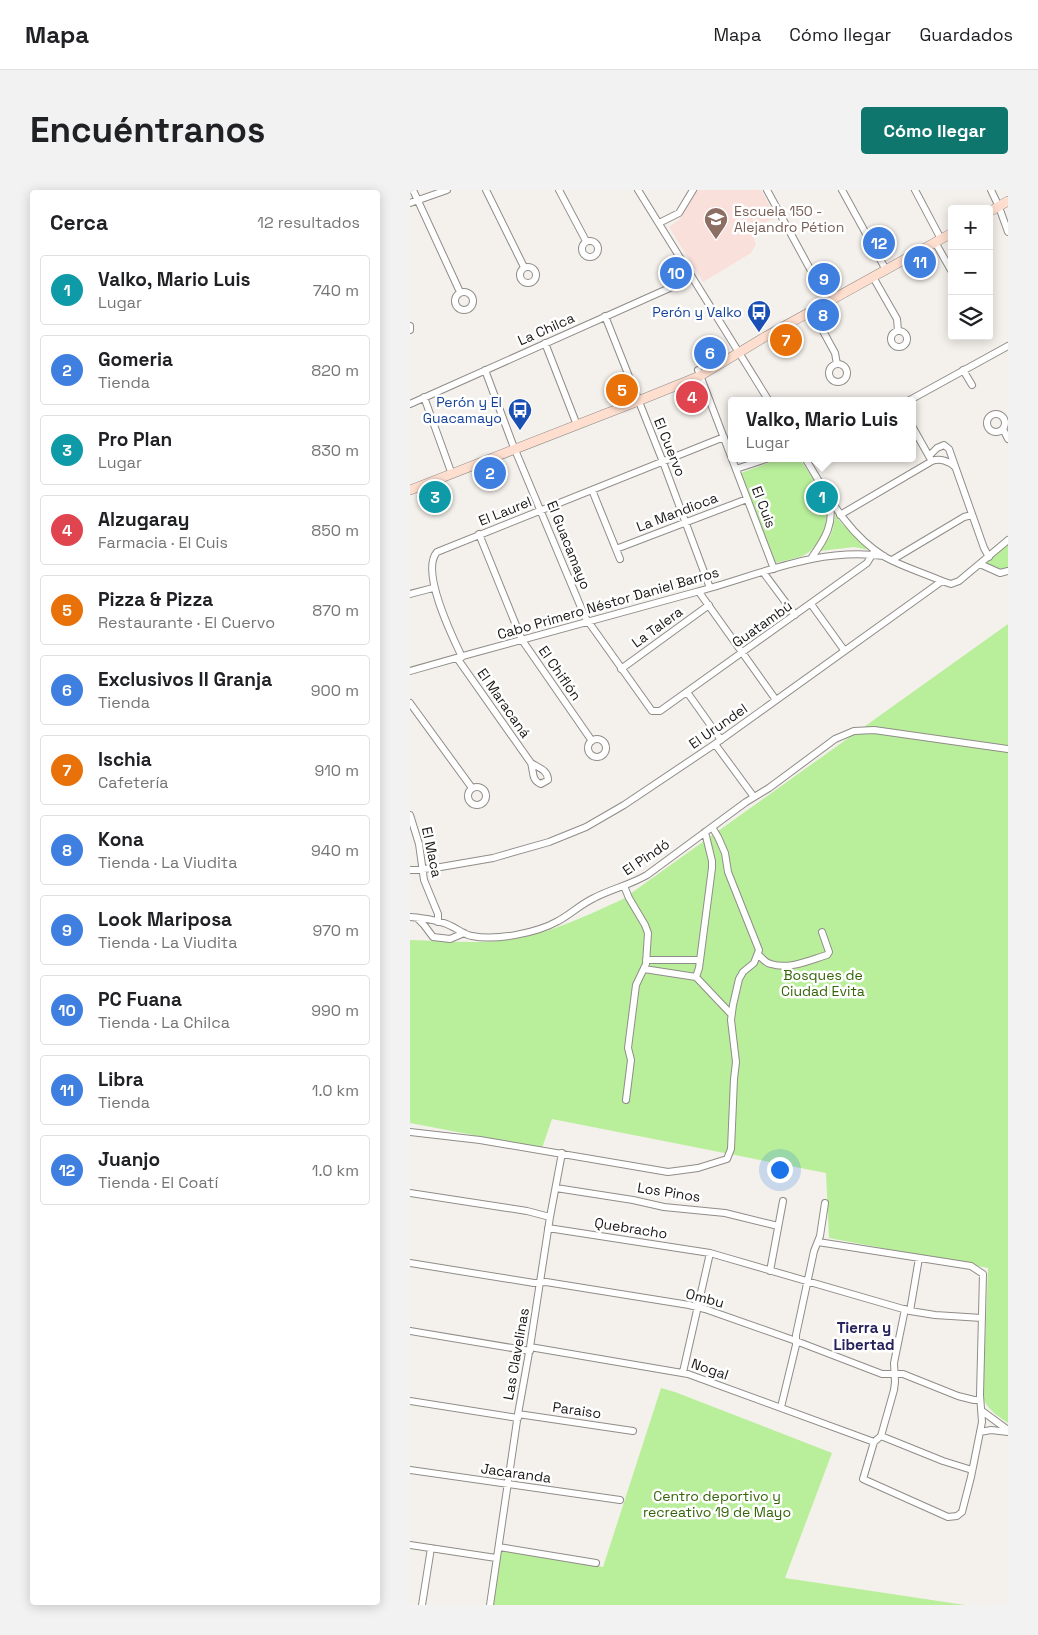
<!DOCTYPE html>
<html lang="es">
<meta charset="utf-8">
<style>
body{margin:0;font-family:"Space Grotesk",sans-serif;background:#f2f2f2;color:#202124}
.controls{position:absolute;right:15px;top:15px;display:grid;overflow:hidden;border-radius:5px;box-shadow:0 2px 12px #0003}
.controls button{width:45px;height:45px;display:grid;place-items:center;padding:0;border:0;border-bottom:1px solid #e0e0e0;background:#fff;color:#202124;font:25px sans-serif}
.you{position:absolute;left:369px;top:979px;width:18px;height:18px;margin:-12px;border:4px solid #fff;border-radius:50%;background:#1a73e8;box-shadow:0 0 0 8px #1a73e833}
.badge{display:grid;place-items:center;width:32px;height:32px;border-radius:50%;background:#0f766e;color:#fff;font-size:16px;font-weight:700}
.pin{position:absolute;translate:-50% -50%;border:2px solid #fff;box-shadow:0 1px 5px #0006}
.popup{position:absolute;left:318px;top:207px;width:188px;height:65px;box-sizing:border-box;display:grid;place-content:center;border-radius:5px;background:#fff;filter:drop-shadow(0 1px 4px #0005);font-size:16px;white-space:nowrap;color:#757577}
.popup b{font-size:19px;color:#202124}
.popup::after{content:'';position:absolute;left:50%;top:100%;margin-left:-10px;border:10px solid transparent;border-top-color:#fff}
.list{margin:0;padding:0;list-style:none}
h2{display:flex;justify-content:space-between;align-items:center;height:65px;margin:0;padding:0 20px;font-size:21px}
h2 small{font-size:16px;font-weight:400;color:#757577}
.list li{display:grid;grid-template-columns:32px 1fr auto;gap:15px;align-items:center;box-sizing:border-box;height:70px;margin:0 10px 10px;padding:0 10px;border:1px solid #e0e0e0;border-radius:5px}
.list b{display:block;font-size:19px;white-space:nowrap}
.list p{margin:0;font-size:16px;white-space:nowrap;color:#757577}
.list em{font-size:16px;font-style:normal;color:#757577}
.icon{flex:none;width:28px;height:28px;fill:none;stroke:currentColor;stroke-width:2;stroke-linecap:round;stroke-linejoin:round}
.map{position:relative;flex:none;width:598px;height:1415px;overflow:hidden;border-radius:5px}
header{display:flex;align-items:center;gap:30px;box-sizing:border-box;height:70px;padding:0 25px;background:#fff;border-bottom:1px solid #e0e0e0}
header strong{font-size:24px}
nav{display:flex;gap:28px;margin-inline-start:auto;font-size:18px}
.intro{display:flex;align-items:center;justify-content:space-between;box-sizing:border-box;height:120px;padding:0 30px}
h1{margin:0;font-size:35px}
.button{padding:12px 22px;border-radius:5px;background:#0f766e;color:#fff;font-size:18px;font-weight:700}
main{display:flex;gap:30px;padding:0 30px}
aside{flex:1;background:#fff;border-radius:5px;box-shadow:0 2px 12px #0003}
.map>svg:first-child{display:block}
.education{fill:#fae0da}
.green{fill:#b9ef9b}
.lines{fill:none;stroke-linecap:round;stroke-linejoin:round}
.minor-casing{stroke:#908c88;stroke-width:8}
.secondary-casing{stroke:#908c88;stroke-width:10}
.minor{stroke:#fff;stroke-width:6}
.secondary{stroke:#fedece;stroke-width:9}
.labels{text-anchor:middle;stroke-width:5;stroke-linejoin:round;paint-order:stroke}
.education-label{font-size:14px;fill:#785e54;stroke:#fff;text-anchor:start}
.transit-label{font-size:14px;fill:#164399;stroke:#fff;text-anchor:end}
.street-label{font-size:14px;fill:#191716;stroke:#fff}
.park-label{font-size:14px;fill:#356508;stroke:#fff}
.neighbourhood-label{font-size:15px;font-weight:bold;fill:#25225c;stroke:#fff}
</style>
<header>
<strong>Mapa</strong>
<nav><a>Mapa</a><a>Cómo llegar</a><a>Guardados</a></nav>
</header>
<div class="intro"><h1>Encuéntranos</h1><a class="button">Cómo llegar</a></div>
<main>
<aside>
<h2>Cerca<small>12 resultados</small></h2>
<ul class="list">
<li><span class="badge" style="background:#0f9aa8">1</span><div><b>Valko, Mario Luis</b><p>Lugar</p></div><em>740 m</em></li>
<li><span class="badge" style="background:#3f7fe0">2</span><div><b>Gomeria</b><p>Tienda</p></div><em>820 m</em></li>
<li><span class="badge" style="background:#0f9aa8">3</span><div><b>Pro Plan</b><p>Lugar</p></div><em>830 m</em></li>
<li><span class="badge" style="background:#e0444e">4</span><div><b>Alzugaray</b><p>Farmacia · El Cuis</p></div><em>850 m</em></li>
<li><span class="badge" style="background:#e8710a">5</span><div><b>Pizza &amp; Pizza</b><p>Restaurante · El Cuervo</p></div><em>870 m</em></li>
<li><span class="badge" style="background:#3f7fe0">6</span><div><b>Exclusivos II Granja</b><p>Tienda</p></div><em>900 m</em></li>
<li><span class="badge" style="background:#e8710a">7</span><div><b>Ischia</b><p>Cafetería</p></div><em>910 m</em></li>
<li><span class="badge" style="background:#3f7fe0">8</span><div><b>Kona</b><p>Tienda · La Viudita</p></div><em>940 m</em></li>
<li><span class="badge" style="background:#3f7fe0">9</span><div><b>Look Mariposa</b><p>Tienda · La Viudita</p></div><em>970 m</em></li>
<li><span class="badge" style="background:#3f7fe0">10</span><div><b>PC Fuana</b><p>Tienda · La Chilca</p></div><em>990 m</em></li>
<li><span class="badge" style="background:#3f7fe0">11</span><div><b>Libra</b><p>Tienda</p></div><em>1.0 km</em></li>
<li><span class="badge" style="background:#3f7fe0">12</span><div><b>Juanjo</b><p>Tienda · El Coatí</p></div><em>1.0 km</em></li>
</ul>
</aside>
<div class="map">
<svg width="598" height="1415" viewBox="0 0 598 1415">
<rect width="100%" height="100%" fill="#f4f0eb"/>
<path class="education" d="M287,0h64l15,27 -25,13 5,14 -5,9 -48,29 -34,-55 10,-7z"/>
<path class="green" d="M371,268h18c8,12 17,24 24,36 9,19 1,49 -17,60 -8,5 -21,6 -30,9l-35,-90z
M425,324l7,10 28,24 -1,2 -15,-3 -34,4c11,-15 13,-17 15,-37z
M598,352v26l-8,4 -13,-8 -1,-2z
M598,434v799c-10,-7 -21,-13 -25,-26l5,-129 -159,-30 -3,-65 -274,-54 -10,29 -132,-25v-183c32,1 65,4 96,0 41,-5 80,-24 117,-41z
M251,1198l14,4 157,61 -47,125 180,27h-472l8,-55 102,17z"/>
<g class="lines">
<g class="minor-casing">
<path id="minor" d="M3,0l47,102
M76,0l38,77
M149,0l27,51
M228,0l131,211
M357,0l61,112
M432,0l44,80
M505,0l26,49
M581,0l8,17 9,25
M0,13l37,-13
M249,33l20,-10 14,-23
M172 59a8 8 0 1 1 16 0a8 8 0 1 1-16 0Z
M525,52l17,30
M110 85a8 8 0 1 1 16 0a8 8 0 1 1-16 0Z
M463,87l24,42 1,12
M45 111a9 9 0 1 1 18 0a9 9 0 1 1-18 0Z
M542,112v6
M402,121l23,42 2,11
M195,126l58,146 47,126
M0,136v4
M481 149a8 8 0 1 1 16 0a8 8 0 1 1-16 0Z
M135,153l30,77
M419 183a9 9 0 1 1 18 0a9 9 0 1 1-18 0Z
M75,180l28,75 72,172 67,94h8l207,-148 8,-13
M288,180l76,199
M553,180l9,15
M14,207l26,72
M498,211l100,-55
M0,214l282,-126
M577 233a9 9 0 1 1 18 0a9 9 0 1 1-18 0Z
M502,236l18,32
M593,239l5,10
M519,266l8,-8 7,-3 5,4 35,99 5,9
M395,268c22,36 42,76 80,99 18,10 39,16 57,24
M326,279l33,-11
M182,300l28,69
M430,325l92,-54c8,-3 17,0 23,6
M69,344l43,106 70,101
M206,359l131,-50
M402,367c13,-18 23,-34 17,-57
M482,370l72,-43 8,-2
M570,374l20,9 8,-2
M353,382l32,43
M289,402l77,108
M0,404l23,-6
M401,414l33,46
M52,467c-10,-21 -42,-86 -25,-105l287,-115
M47,468l74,105c3,9 0,17 10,21l7,-4c0,-10 -9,-12 -17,-17
M211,479l88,-64
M0,481c95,-27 190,-53 286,-79 64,-17 120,-45 188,-36
M277,502l34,48
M0,513l62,85
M178 558a9 9 0 1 1 18 0a9 9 0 1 1-18 0Z
M305,554l39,53
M58 606a9 9 0 1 1 18 0a9 9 0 1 1-18 0Z
M0,625l9,29 5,36 14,34v8
M0,680l25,-2 58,-10 56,-16 37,-15 38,-22 91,-61 227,-163 9,3 8,-3 49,-41
M214,696l5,12 16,27 3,8 -2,31 -10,21 -8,63 3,12 -5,40
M0,727c13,1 29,3 41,9 7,3 13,9 21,10 24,5 65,-3 86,-15 13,-7 23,-17 36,-23 17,-9 36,-13 53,-23l99,-73 23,-14 66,-49 19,-8 20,-1 134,19
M7,728l7,7 9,12 17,2 14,-6
M348,764c4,4 7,9 13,10 18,6 39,-4 56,-9l2,-3 -7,-20
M236,770h54
M234,779l52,8 35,37
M286,787l3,-9 13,-100v-7l-7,-29
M0,942l70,8 188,32 30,-4 29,-9 4,-10 3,-70 2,-17 -5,-42 2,-15 6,-26 4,-7 11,-9 5,-13 -31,-78 -3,-19 -7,-16 -6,-10
M146,998l77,12 31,7 61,6 53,13
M0,1003l117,18 23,6
M138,1038l162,25 200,58 25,4 47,3
M408,1052l153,24 12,8 -3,121 2,27 -11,55 -9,35 -5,4 -9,1 -85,-38 11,-37 7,-6 13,-46 1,-8 -1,-19 11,-54
M0,1073l124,20 12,-1 143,23 16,4 91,32 86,33h21l55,22 16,4h6
M360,1081l13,-70
M500,1121l9,-53
M0,1141l120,20
M120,1157l158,27 186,68
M273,1182l27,-119
M0,1211l108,17
M371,1217l15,-62v-10l18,-84 6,-15 5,-33
M572,1221l26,19
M108,1224l115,17
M570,1242l11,-2 17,2
M471,1246l62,25 29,9
M0,1280l210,30
M0,1355l86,13
M89,1357l97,16
M12,1415l9,-57
M80,1415l28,-191 12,-67 20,-130 12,-64"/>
</g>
<g class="secondary-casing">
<path id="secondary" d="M579,22l19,-11
M0,300l218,-85 72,-29 63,-38 189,-105"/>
</g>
<use href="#minor" class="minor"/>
<use href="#secondary" class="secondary"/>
</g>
<defs>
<g id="school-pin" transform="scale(1.25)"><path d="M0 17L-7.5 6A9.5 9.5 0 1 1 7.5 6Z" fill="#8d6e63" stroke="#fff"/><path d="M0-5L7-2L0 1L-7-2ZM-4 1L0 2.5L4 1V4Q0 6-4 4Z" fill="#fff"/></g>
<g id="bus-pin" transform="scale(1.25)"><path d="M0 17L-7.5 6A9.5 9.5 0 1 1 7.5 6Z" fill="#1a4fb4" stroke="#fff"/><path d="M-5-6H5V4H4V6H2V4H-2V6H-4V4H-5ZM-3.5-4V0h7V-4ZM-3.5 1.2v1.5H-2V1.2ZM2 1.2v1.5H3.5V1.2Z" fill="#fff"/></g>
</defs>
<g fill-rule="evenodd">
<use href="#school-pin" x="306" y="29"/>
<use href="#bus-pin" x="349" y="122"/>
<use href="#bus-pin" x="110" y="220"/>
</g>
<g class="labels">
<g class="education-label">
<text x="324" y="26">Escuela 150 -<tspan x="324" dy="16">Alejandro Pétion</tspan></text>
</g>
<g class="transit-label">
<text x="332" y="127">Perón y Valko</text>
<text x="92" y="217">Perón y El<tspan x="92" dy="16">Guacamayo</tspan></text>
</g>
<g class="street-label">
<text transform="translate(136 139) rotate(-24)" y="5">La Chilca</text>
<text transform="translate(260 257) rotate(68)" y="5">El Cuervo</text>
<text transform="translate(354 317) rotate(69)" y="5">El Cuis</text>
<text transform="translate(95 321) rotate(-22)" y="5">El Laurel</text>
<text transform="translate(267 322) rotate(-21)" y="5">La Mandioca</text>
<text transform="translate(159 355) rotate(68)" y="5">El Guacamayo</text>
<text transform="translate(198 413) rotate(-16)" y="5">Cabo Primero Néstor Daniel Barros</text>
<text transform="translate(352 434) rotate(-35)" y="5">Guatambú</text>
<text transform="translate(247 437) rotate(-36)" y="5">La Talera</text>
<text transform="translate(150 483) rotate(55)" y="5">El Chiflón</text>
<text transform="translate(94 513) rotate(55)" y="5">El Maracaná</text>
<text transform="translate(308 536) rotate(-35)" y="5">El Urundel</text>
<text transform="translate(22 662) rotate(78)" y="5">El Maca</text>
<text transform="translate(236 667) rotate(-34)" y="5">El Pindó</text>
<text transform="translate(259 1002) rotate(9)" y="5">Los Pinos</text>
<text transform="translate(221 1038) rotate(9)" y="5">Quebracho</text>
<text transform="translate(295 1108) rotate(15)" y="5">Ombu</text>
<text transform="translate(106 1164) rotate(-80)" y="5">Las Clavelinas</text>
<text transform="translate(300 1179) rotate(19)" y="5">Nogal</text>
<text transform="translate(167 1220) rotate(8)" y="5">Paraiso</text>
<text transform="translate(106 1283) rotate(8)" y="5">Jacaranda</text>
</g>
<g class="park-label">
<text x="413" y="790">Bosques de<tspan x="413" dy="16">Ciudad Evita</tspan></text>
<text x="307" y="1311">Centro deportivo y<tspan x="307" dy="16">recreativo 19 de Mayo</tspan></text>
</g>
<g class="neighbourhood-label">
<text x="454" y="1143">Tierra y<tspan x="454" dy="17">Libertad</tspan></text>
</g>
</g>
</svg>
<div class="controls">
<button>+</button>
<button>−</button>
<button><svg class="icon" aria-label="layers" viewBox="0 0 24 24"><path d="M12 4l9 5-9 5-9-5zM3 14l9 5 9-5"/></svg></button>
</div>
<div class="you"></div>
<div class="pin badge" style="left:412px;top:307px;background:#0f9aa8">1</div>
<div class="popup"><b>Valko, Mario Luis</b>Lugar</div>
<div class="pin badge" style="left:80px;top:283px;background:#3f7fe0">2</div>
<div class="pin badge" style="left:25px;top:307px;background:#0f9aa8">3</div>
<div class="pin badge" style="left:282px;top:207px;background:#e0444e">4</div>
<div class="pin badge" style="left:212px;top:200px;background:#e8710a">5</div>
<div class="pin badge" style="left:300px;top:163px;background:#3f7fe0">6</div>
<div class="pin badge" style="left:376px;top:150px;background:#e8710a">7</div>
<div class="pin badge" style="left:413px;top:125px;background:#3f7fe0">8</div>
<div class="pin badge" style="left:414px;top:89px;background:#3f7fe0">9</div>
<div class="pin badge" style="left:266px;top:83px;background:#3f7fe0">10</div>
<div class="pin badge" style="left:510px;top:72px;background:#3f7fe0">11</div>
<div class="pin badge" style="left:469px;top:53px;background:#3f7fe0">12</div>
</div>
</main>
